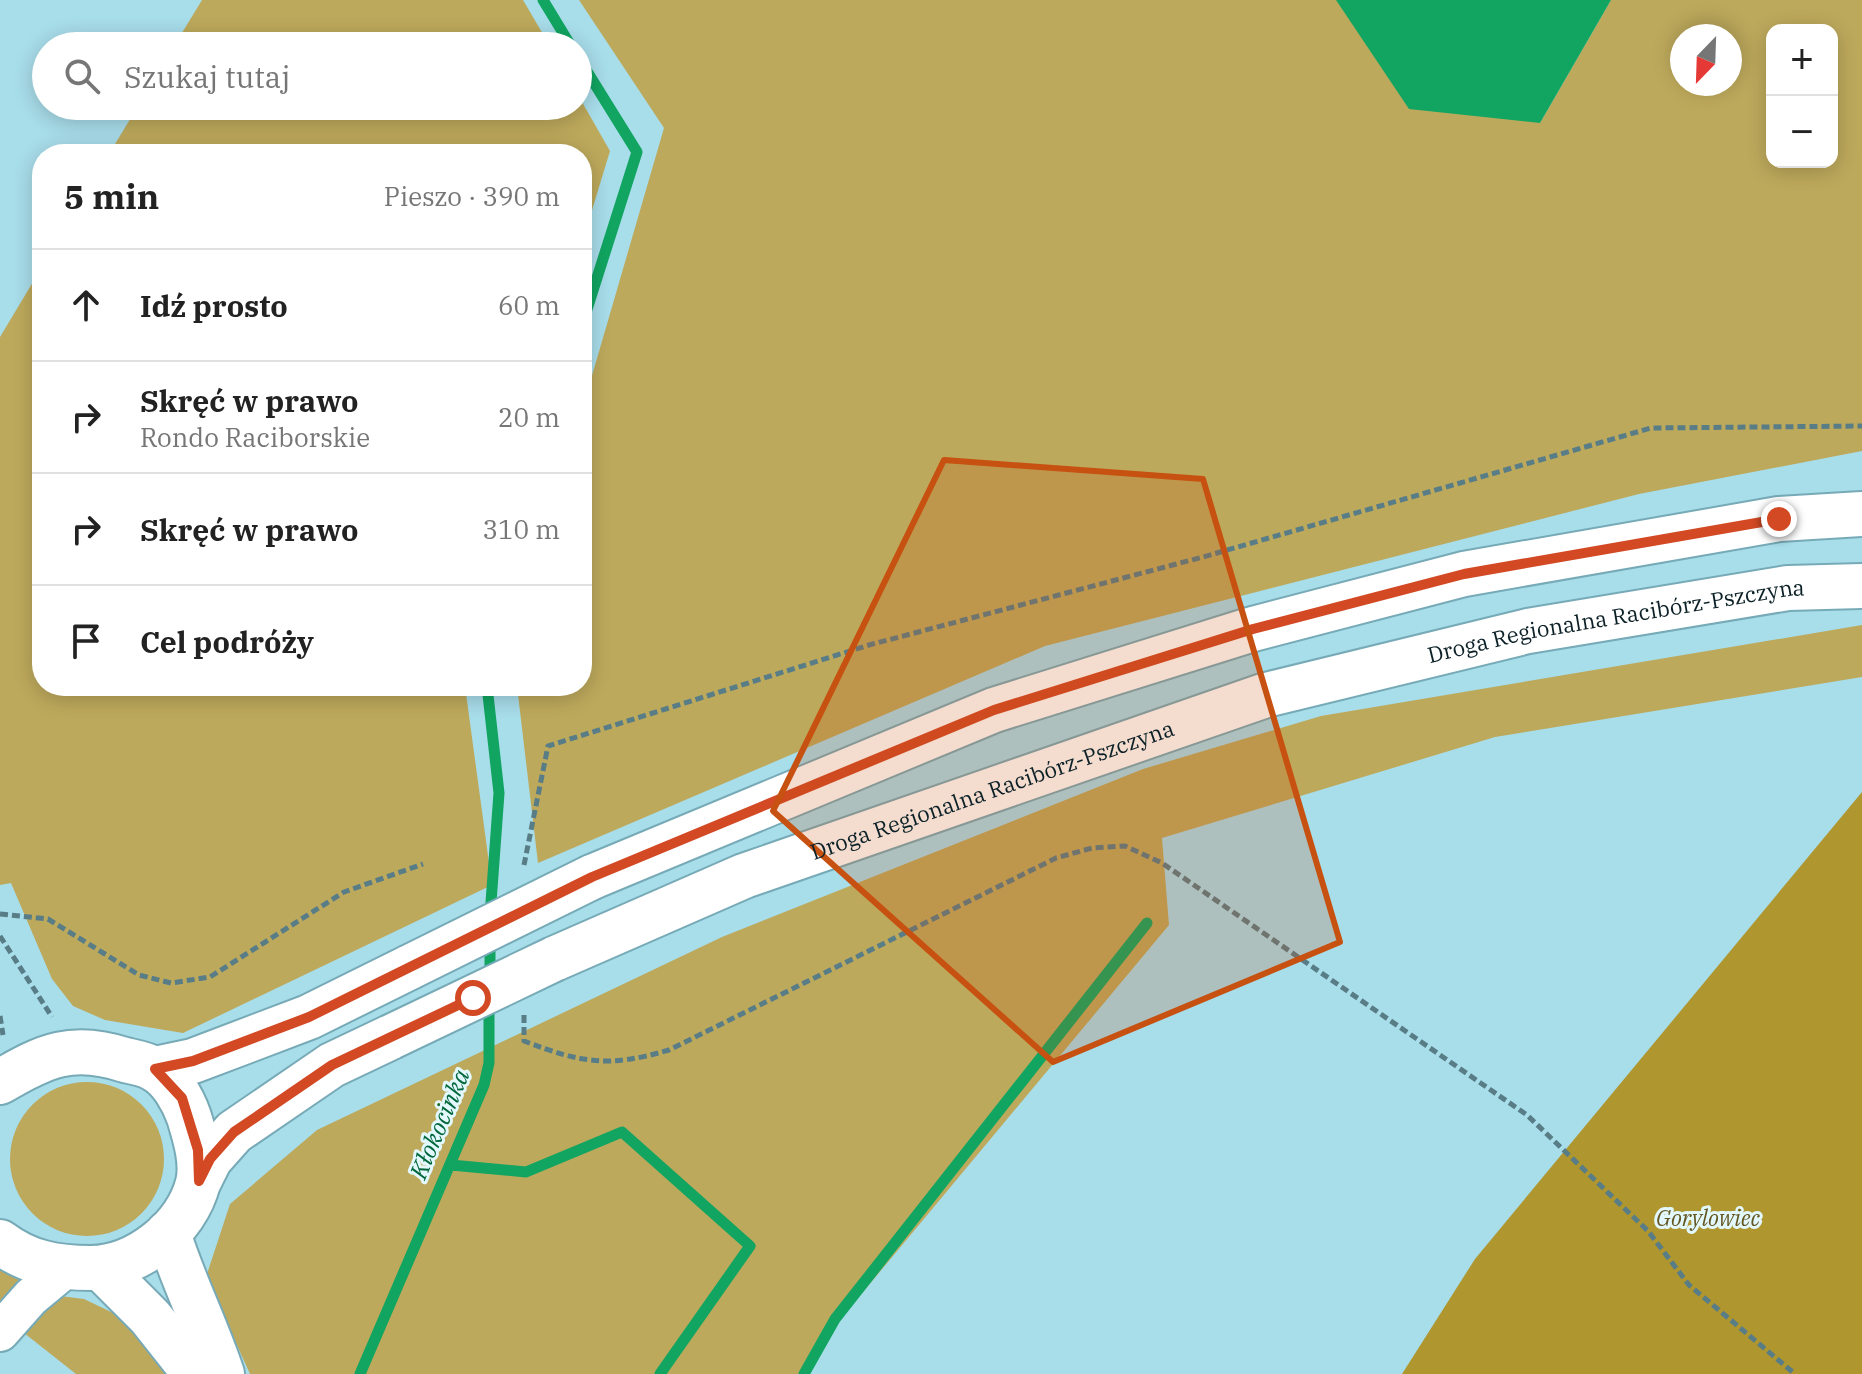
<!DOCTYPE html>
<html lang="pl">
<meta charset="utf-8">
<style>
body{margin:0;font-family:"IBM Plex Serif",serif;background:#f2f2f2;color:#222}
.controls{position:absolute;right:24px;top:24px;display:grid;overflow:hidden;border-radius:16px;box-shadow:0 4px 20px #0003}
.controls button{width:72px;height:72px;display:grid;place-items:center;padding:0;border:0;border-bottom:2px solid #e0e0e0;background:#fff;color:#222;font:40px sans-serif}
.compass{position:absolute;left:1670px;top:24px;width:72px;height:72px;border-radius:50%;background:#fff;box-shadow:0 4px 20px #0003;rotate:203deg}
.stop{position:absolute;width:24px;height:24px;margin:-18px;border:6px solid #d24924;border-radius:50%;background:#fff}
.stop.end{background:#d24924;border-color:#fff;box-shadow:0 2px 8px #0008}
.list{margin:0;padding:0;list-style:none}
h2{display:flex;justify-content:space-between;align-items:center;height:104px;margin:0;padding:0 32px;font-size:34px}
h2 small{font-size:26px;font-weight:400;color:#767676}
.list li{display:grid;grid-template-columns:52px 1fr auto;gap:24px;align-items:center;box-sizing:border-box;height:112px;padding:0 32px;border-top:2px solid #e0e0e0}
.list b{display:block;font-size:30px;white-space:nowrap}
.list p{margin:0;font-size:26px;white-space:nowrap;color:#767676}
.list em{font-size:26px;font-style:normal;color:#767676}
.icon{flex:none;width:44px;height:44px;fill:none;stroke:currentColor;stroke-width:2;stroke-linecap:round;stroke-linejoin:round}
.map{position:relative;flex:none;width:1862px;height:1374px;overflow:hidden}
.search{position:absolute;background:#fff;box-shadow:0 4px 20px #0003;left:32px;top:32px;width:560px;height:88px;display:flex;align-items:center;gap:20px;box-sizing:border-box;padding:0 28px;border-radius:44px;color:#767676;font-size:30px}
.panel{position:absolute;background:#fff;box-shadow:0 4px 20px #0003;left:32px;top:144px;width:560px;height:552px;border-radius:32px}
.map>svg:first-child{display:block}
.green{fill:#bda95c;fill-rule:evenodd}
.forest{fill:#af962f}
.water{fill:#11a561}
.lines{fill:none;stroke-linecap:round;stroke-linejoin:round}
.stream{stroke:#11a561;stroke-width:11}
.minor-casing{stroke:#77aab7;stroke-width:42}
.major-casing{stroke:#77aab7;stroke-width:48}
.path{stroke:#597d87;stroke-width:5;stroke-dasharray:8 4;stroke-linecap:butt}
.minor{stroke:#fff;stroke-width:38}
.major{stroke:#fff;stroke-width:44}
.major-bridge-casing{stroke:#77aab7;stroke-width:48;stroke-linecap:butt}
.major-bridge{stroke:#fff;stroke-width:44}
.route{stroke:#d24924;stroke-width:10}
.marked{fill:#c75110;fill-opacity:0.2;stroke:#c75110;stroke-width:6;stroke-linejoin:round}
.labels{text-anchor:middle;stroke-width:6;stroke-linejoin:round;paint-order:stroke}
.street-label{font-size:22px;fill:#0c2127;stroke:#e3f8fd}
.park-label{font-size:22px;font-style:italic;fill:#645723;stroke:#e3f8fd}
.water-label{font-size:24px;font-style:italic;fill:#016639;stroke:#e3f8fd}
</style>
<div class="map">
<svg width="1862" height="1374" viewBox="0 0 1862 1374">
<rect width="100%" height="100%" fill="#a8ddea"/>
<path class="green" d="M202,0h321l27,46h-376z
M579,0h769l192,123 71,-123h251v451l-223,43 -594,152 -507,217 -21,-177h65v-276l82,-282zM1772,30h60v132h-60zM1682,36h48v48h-48z
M578,95l32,56 -28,92v-89h-473l29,-48h440z
M42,267v419h423l27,199 -309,148 -78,-13 -32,-14 -21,-27 -41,-96 -11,2v-548z
M1862,625v52l-367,60 -333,101 7,87 -346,415 -19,34h-554l-44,-97 24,-73 87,-74 405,-193 421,-168 178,-53z
M10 1159a77 77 0 1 1 154 0a77 77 0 1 1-154 0Z
M0,1264l44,30 40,5 46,22 46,53h-100l-76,-60z"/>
<path class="forest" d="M1862,792v582h-460l73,-115z"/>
<path class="water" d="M1336,0h275l-71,123 -131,-14z"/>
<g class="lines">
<path class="stream" d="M543,0l28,46
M578,57l59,95 -55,173
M487,686l12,107 -9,123
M490,980v-42
M451,1165l75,7 96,-40 128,114 -90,128
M360,1374l124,-289 5,-22v-61
M804,1374l31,-55 312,-396"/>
<g class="minor-casing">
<path id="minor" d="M0,1332l31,-35 35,-29"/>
</g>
<g class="major-casing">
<g id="major">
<path d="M592,877l402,-167 259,-81 211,-55 315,-55 83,-5"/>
<path id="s1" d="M554,959l190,-83 522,-181 262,-64 260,-43 74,-2"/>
<path d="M155,1069l38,-8 116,-44 101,-50"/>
<path d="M0,1082c45,-27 73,-39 125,-22 9,2 21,4 29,9 17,9 29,31 35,48 6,20 14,45 9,66 -12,46 -60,84 -107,85 -35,0 -63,-5 -91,-26"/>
<path d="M199,1181l11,-22 24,-27 98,-67 59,-28"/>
<path d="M168,1233c15,48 38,93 54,141"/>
<path d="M101,1268l49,49 45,57"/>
</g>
</g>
<path class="path" d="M524,865l24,-119 321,-101 334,-88 448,-129 211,-2
M0,914l48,5 91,56 32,8 39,-6 134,-85 79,-28
M0,936l52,81
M524,1015v26c58,22 84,27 145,9l387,-192 36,-10 33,-2 37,17 365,252 121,116 41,54 106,89
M0,1016l3,19"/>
<use href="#minor" class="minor"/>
<use href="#major" class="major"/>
<g class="major-bridge-casing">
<path id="major-bridge" d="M410,967l182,-90
M391,1037l163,-78"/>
</g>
<use href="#major-bridge" class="major-bridge"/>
</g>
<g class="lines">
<path class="route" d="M473,998l-141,67 -98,67 -24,27 -11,22 -1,-31 -16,-52 -27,-29 38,-8 116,-44 283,-140 402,-167 259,-81 211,-55 315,-55"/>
</g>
<path class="marked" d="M944,460l259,19 137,463 -287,120 -280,-251z"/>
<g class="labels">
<g class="street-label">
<text dy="8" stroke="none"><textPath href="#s1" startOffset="1118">Droga Regionalna Racibórz-Pszczyna</textPath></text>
<text dy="8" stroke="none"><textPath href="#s1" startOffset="470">Droga Regionalna Racibórz-Pszczyna</textPath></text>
</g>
<g class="park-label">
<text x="1708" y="1226">Gorylowiec</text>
</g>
<g class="water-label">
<text transform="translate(440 1124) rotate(-67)" y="8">Kłokocinka</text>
</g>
</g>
</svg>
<div class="controls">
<button>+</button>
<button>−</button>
</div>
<svg class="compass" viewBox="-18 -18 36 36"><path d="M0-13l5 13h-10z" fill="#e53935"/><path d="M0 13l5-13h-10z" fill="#767676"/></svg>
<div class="stop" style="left:473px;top:998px"></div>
<div class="stop end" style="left:1779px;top:519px"></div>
<div class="search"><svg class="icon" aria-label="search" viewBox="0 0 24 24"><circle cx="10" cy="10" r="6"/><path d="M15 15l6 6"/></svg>Szukaj tutaj</div>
<section class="panel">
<h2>5 min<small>Pieszo · 390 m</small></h2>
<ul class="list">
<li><svg class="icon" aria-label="ahead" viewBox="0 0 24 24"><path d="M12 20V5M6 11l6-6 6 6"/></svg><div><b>Idź prosto</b></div><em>60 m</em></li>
<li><svg class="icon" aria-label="right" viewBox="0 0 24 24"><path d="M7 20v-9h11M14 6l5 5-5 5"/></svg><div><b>Skręć w prawo</b><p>Rondo Raciborskie</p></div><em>20 m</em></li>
<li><svg class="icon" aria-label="right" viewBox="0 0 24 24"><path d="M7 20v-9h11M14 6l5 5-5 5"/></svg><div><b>Skręć w prawo</b></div><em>310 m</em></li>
<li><svg class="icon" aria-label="arrive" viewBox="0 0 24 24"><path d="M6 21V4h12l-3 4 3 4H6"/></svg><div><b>Cel podróży</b></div></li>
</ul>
</section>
</div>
